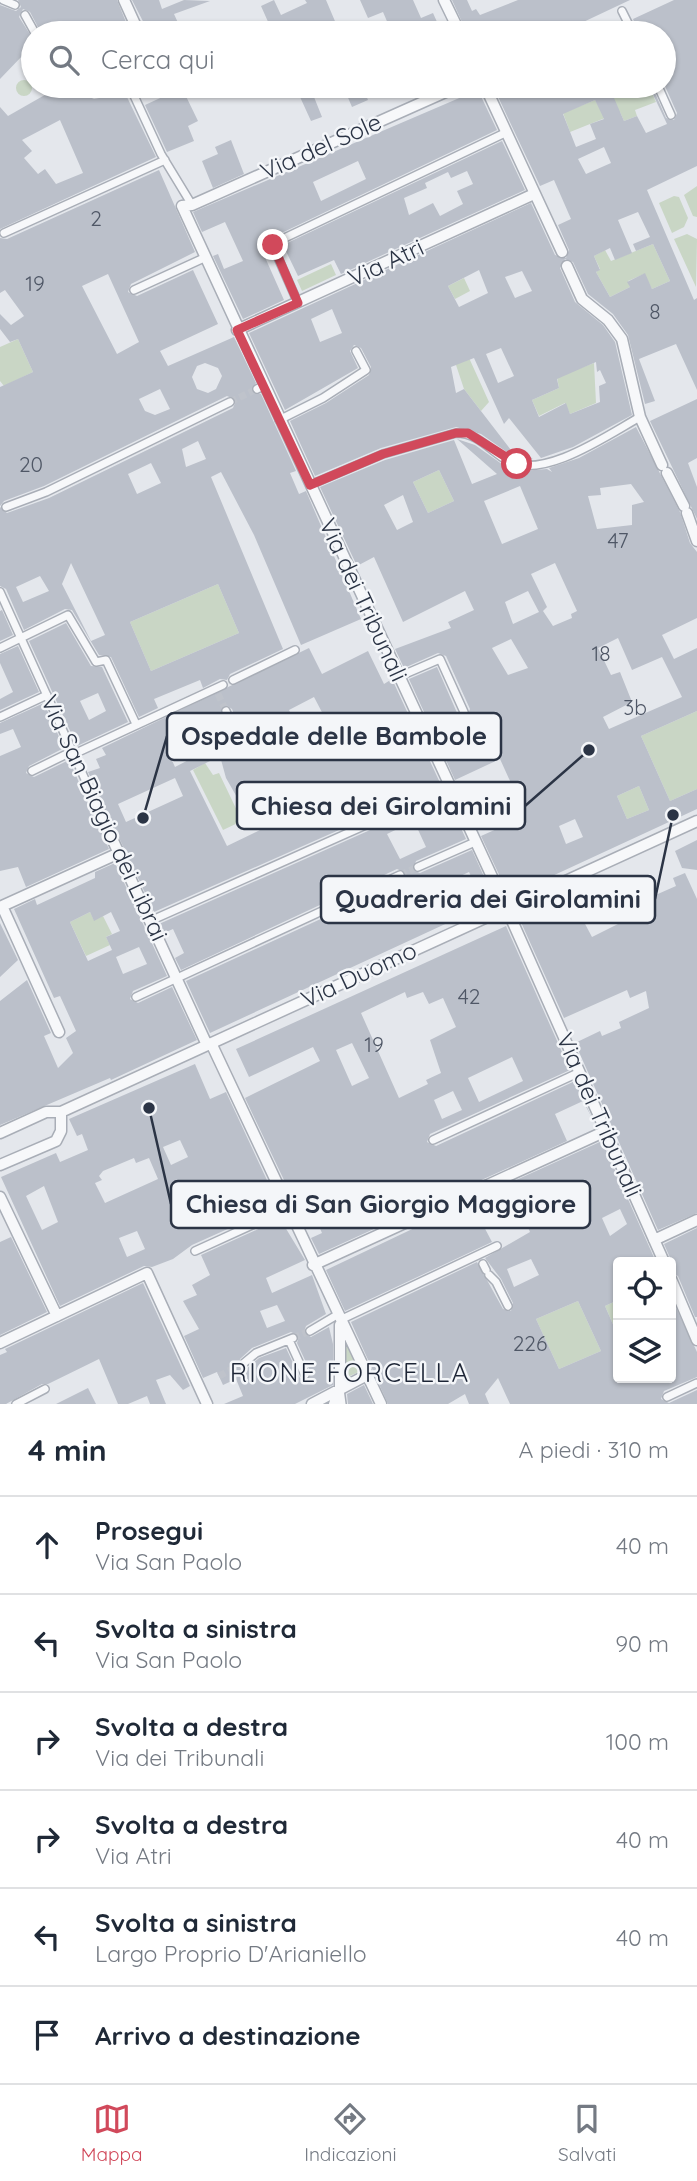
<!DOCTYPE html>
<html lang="it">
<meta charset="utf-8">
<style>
body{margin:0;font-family:Quicksand,sans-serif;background:#f6f6f7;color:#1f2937}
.controls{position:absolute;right:21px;bottom:21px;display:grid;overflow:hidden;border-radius:7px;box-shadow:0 2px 5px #0004}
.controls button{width:63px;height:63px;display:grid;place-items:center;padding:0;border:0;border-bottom:2px solid #e0e1e3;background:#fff;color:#1f2937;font:35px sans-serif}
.stop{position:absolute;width:21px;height:21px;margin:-16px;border:5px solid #d1495b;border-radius:50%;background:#fff}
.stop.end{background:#d1495b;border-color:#fff;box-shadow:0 2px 7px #0008}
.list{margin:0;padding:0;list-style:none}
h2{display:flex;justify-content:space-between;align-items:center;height:91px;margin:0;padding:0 28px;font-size:30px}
h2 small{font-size:23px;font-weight:400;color:#747a83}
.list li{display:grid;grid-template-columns:46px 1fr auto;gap:21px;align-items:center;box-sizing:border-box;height:98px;padding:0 28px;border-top:2px solid #e0e1e3}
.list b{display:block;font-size:26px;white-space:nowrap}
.list p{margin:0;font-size:23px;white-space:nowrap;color:#747a83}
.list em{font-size:23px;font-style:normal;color:#747a83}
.icon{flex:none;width:38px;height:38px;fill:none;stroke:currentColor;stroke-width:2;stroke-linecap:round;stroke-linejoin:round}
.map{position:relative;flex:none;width:697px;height:1404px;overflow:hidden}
.search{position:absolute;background:#fff;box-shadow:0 2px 5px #0004;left:21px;right:21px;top:21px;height:77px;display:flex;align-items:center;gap:18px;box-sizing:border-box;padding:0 24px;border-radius:38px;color:#747a83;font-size:26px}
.sheet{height:679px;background:#fff}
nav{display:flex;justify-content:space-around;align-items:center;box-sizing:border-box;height:98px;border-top:2px solid #e0e1e3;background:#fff;font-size:19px;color:#747a83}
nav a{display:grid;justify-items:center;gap:4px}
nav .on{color:#d1495b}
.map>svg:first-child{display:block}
.green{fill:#c9d6c5}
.building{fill:#bbc0ca;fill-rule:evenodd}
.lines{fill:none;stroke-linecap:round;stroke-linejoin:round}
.pedestrian-tunnel{stroke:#bfc3cb;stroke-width:7;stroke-dasharray:7 3.5;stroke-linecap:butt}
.pedestrian-casing{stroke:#a9aeb7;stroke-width:10}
.minor-casing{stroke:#a9aeb7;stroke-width:13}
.pedestrian{stroke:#f7f8fa;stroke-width:7}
.minor{stroke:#f7f8fa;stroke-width:10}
.route{stroke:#d1495b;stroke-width:9}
.labels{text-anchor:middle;stroke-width:5;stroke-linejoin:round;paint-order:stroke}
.number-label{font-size:21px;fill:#4f5766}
.street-label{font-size:24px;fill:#2b3445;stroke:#f4f6f9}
.neighbourhood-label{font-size:26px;letter-spacing:2px;fill:#1d2536;stroke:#f4f6f9}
.leader{fill:none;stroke:#2b3445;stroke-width:2.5}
.callout-dot{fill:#2b3445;stroke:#f4f6f9;stroke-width:2.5}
.callout{fill:#f4f6f9;stroke:#2b3445;stroke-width:2.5}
.callout-label{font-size:26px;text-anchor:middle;font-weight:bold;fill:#2b3445}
</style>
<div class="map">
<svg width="697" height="1404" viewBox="0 0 697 1404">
<rect width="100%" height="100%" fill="#e4e7ec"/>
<path class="green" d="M16 88a8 8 0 1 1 16 0a8 8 0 1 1-16 0Z
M628,86h21l7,16 -21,8 2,6 -13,5 -4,-9 -50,20 -7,-19 32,-13 3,5 22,-10 -2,-5z
M697,186v31l-4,-1 -9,-21z
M674,196l5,1 9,21 -4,9 -12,6 -13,-30z
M687,234l10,5 -1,48 -22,-48z
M653,244l17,37 -18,8 -8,-15 -16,7 2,6 -20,10 -14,-25 4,-3 -6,-13 11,-6 6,11z
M331,264l5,11 -34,16 -5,-11z
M464,278l6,13 -15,8 -7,-13z
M18,339l15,33 -29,14 -4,-5v-34z
M465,349l24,53 -8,9 -17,-22 -8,-24z
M594,363l2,40 -26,11 -5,-11 -26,13 -7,-16 27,-12 -2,-11z
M439,470l15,31 -26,12 -15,-31z
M218,584l21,49 -88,38 -21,-49z
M697,711v78l-27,12 -29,-65z
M205,763l8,12 6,-2 23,48 -19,9 -30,-60z
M639,786l10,24 -22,9 -10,-23z
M90,912l4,8 9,-4 9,18 -6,3 4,8 -24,11 -16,-34z
M618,1300v36l-13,-30z
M578,1301l23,50 -42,18 -23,-50z
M343,1333l18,38 -18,8z"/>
<path class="building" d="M18,0h99l11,27 -1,6h-86l-11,-21 -7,-3 -4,8 14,22v29l-9,-14 -24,25v-74l16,6 5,-4z
M132,0h27l3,9 22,-9 26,1 -36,13 5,11 -19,8h-11z
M274,0l7,15 26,-12 -2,-3h21l14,33h-67l-12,-27z
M360,0h53l8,18 12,-5 9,20h-50l-9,-21 -15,6z
M452,0h15l5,11 4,-2 4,6 38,-15h112l-70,33h-93z
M674,0h23v166l-50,24 47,110 3,-2v92l-21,-46 -37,15 16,42 -10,3 -17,-69 -15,-21 -25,-20 -15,-32 -8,-3 -5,9 15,34 28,23 12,17 17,73 -59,32 -32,11 -32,-40 -5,6 -30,-66 -23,9 5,26 8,-4 50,65 7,-4 12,9 -22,-4 -30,-21 -25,-7 -75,21 -66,28 -25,-55 36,-18 43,-28 2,-8 -10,-19 -7,-3 -4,6 8,17 -73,42 -36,-77 282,-130 24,52 11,3 3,-8 -11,-25 13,-6 -17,-39 -14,6 -47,-100h87l1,3 35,-3 4,9 -6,3 10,23 13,-5 9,17 21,-9 -18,-38h3l14,32 8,2 3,-7 -13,-29v-51h-25l-6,-14zM595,100l9,19 -14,5 6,15 -20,8 -13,-33zM604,147l7,16 -25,11 -8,-15zM638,212l12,25 -17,7 3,7 17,-7 17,37 -18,8 -7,-16 -18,9 3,5 -20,10 -14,-25 4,-2 -6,-14 16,-8 5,12 17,-7 -14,-33zM479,270l9,23 -29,14 -11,-21zM522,271l10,20 -17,7 -10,-21zM332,309l10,24 -22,9 -9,-23zM501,348l13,28 -16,7 -12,-29zM596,362l1,10 3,-2 6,13 -7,3 1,16 -30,12 -4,-11 -27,14 -7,-17 27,-12 -2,-9z
M46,86h27l3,5 18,8 31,-6 31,64 -156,72v-122l8,9 42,-24zM60,120l23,53 -27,11 -11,-15 -7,5 -14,-16 8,-7 -10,-11z
M295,86h46l-27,11 8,20 -11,4z
M343,86h19l6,14 -16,7z
M182,88l16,33 -10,5 6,15 -27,11 -22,-47z
M478,90l19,40 -228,109 -9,7 24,54 -41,19 -30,-63 5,-2 6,15 19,-8 -18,-39 -23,10 -9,-20zM358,161l8,18 -45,22 -8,-19z
M231,140l13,34 -31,14 -11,-27 16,-7 -3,-7z
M502,141l23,49 -184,84 -7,-14 -36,16 -15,-31zM467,171l6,13 -16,7 6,13 -23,12 -7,-13 -24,12 -5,-17 23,-10 -2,-5 23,-11 3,6z
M159,170l36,82 -64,32 -3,8 9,4 56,-26 25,54 -58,27 8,15 66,-29 22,46 -5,8 10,3 35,77 -6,2 9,21 7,-3 55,128 -60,26 -47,-110 -33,-63 -10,5 72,172 -53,25 -3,6 -7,-1 -17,9 -3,-8 -46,19 4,9 -19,9 -28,-60 -12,-2 -27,-45 -7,-1 -41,21 -18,-41 -6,-3v-79l7,6 42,-15 184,-90 3,-8 -9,-4 -183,90 -40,15 -4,5v-119l33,-15 -15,-33 -8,3 -10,-13v-15l11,11 13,-9 -19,-26 -5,3v-55l7,1zM108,274l31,68 -22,12 -35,-68zM205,363l13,5 4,8 -6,13 -8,4 -11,-4 -5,-12 5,-11zM160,389l10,20 -15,6 -10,-4 -6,-12zM198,441l8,18 -20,8 -4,-18zM151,463l10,20 -24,11 -9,-20zM71,563l34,72 -14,6 -29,-57zM40,576l9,15 -26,11 -7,-15zM218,584l21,49 -88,38 -21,-49z
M697,399v59l-9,5 9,24v32l-47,-98z
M636,427l44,85 10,31 7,9v66l-35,17 12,24 23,-11v63l-56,25 29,65 27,-12v20l-188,87 -28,-60 45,-20 -26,-57 -45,21 -46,-101 28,-12 21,48 9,2 3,-8 -24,-53 -8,-3 -34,15 -9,-19 56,-21 -3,-6 26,-12 -1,-2 -8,-17 -62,31 -29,-65 -17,9 -37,-79 65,-27 69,-20 18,44 25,-10 -40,-35 18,6 31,22 17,4 24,-2 5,3 -3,-4 30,-10zM439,470l15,31 -26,12 -15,-31zM631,484l13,18 -12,3v20l-35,4 -9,-33 13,-1 -1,-7zM520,486l18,43 -36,15 -18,-43zM403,495l10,27 -16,8 -13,-25zM555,563l22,48 -6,3 1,4 -19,8 -10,-15 4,-4 -16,-33zM528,591l11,21 -26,12 -8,-22zM618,638l14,32 30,-13 20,40 -73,32 -6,-12 29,-15 -12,-30 -9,3 -13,-27zM511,639l17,29 -20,7 -16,-27zM639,786l10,24 -22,9 -10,-23zM575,819l8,18 -17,7 -7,-18z
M2,610l11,25 -13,6v-30z
M66,623l25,43 11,1 26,55 -51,24 -48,-105zM98,693l8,18 -17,9 -9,-19z
M18,646l21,46 -39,18v-11l13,-7 -13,-29v-9z
M309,648l13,26 46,-23 16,33 8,-5 74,160 -50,22 -3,9 7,3 52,-23 23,51 -285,132 -24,-52 217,-100 3,-8 -9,-4 -216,101 -6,-12 9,-5 -11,-24 -9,4 -5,-9 274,-122 3,-9 -7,-3 -30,14 -9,-19 -28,3 2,5 -17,9 10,20 -203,90 -66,-140 12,-4 -4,-9 10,-4 -4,-7zM314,697l23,44 -26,13 -22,-44zM226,705l6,4 10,25 15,-6 5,4 -1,6 -19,10 -7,-2 -15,-33zM194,734l8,19 -27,14 -9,-20 12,-9 3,3zM220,756l6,22 12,21 27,-15 8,21 -20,8 7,17 -33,16 -37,-75zM175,778l8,18 -57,26 -8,-18zM414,821l12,26 -26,12 -13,-25zM469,872l10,21 -18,8 -9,-21z
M44,703l20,45 -35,18 -3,7 8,4 35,-17 40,89 -83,38 -8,-20 -18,4v-115l21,-9 -8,-18 -13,5v-11z
M697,840v30l-15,-2 -7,-17z
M115,863l52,113 -34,15 -3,8 8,4 34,-16 25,53 -86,40 -1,-2 -110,47v-124l27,-21 24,53 -7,3 14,32 15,-15 -7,-15 10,-7 -16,-35 -6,2 -40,-89 21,-10 2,6 58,-27v-6zM90,912l4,9 17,-9 9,19 -14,6 6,13 -24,11 -18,-39zM139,947l8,17 -24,10 -7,-17z
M685,873l12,26v314l-39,17 -83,-187 25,-12 2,5 19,-8 -2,-6 30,-14 -3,-17 -16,7 -3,-8 -63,28 -44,-98 60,-24 -1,-3 24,-11 11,24 9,-4 3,6 50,-22 -3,-8zM614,906l6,17 -28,14 -8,-15z
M0,923l18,37 -18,17z
M506,926l64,144 -140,64 -3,8 9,4 139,-65 17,37 -9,-17 -28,13 12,27 -248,113 -8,-16 11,-5 -8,-18 -11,5 -58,-122 75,-37 -7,-14 -64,30 -13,-28zM405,992l2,6 16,-6 6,12 14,-6 13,29 -26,13 11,33 -15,7 2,4 -29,14 -38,-85zM352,1043l17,35 -17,8 -16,-36zM512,1057l11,24 -44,21 -11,-24zM453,1091l9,19 -20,9 -8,-19z
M195,1064l15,35 16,-7 53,114 -87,39 -19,14 -21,8 -8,-1 -84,40 -59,-129 55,-24 4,9 28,-12 -6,-16 -5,2 -8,-17zM180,1140l8,17 -17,8 -8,-18zM134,1158l2,5 13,-5 9,21 -53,24 -10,-20 7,-3 -3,-4 4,-5zM44,1186l14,36 -16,8 -16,-34zM137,1231l8,18 -18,8 -8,-19z
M602,1141l54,121h-38v38l-13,6 13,30v42h53v-81l26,55v25l-33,14 -3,8 8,4 28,-13v14h-187l-12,-26 -13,16 4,10h-20l-4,-10 -17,10h-60l-37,-82 126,-60 26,47 8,2 2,-8 -12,-24 -16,-21 45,-26 -8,-18 -11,4 -5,-9 -25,12 11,21 -147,69 -19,-41 120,-57 2,4 26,-12 -2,-5zM620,1209l7,15 -17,12 -8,-18zM531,1259l8,16 -25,12 -7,-18zM578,1301l23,50 -42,18 -23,-50z
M285,1217l4,9 -4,1 20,33 -39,18 6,15 40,-18 14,39 -20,12 -2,6 7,5 18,-10 4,17v41l-38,19h-71l19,-8 -7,-17 -13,6 -6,-13 -14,6 -19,-42 15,-7 -16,-28 14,-6 -5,-10 18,-10 -9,-20zM277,1305l8,16 -18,7 -7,-17zM291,1332l8,4 -2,7 14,30 -3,7 -8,-2 -14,-30 -27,10 -13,11 -7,-3 1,-7 12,-11z
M697,1228v89h-2l-17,-41 -7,-4v-12l-7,-16z
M11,1237l36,75 -47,23v-93z
M143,1283l47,103 -7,4 -13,-15 -14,5 10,24h-16l-3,-8 -19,8h-10l-19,-45 -51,25h-6l-36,20h-6v-49l7,-3 -2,-3z
M364,1385l9,19h-25l-1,-10z
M88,1388l8,16h-40z"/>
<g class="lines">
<path class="pedestrian-tunnel" d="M230,402l27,-13
M218,694l8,17
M431,796l15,-7
M400,875l18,-8
M293,1338l17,-7
M219,1376l25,-13"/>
<g class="pedestrian-casing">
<path id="pedestrian" d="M3,0l12,5
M622,11l11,22
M25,15l10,18
M79,86l17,7 34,-7
M658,86l13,29
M130,87l31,67 31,51
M4,233l161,-73
M134,290l70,-32
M298,303l-26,-59 235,-112
M257,389l6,-3
M279,420l44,-22 43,-28 -10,-19
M310,485l73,-31 73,-21c23,0 34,18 52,28 36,19 101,-27 132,-44
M6,507l40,-15 184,-90
M0,592l98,216
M0,648l68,-33 28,47 10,-2 30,64
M398,677l42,-18 24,53
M233,680l62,-30
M226,711l13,31 17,-8
M0,717l47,-22
M74,754l149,-69
M32,771l41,-20
M418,867l57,-25
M150,921l281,-125
M136,997l264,-122
M433,1140l147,-68
M195,1251l92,-42
M483,1264l3,6
M489,1275l7,7 12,24
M340,1320l157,-74
M310,1331l27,-16
M289,1340l16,35
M244,1363l12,-10 37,-15
M340,1389l2,15
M667,1397l30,-14
M16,1404l29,-15"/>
</g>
<g class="minor-casing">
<path id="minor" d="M124,0l15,33
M444,0l16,33
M459,86l-267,119 -10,1 324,701 158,355
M485,86l77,166
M567,266l15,33 26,21 14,19 18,78 22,48
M237,330l297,-136
M667,473l17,33
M687,513l10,28
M98,808l109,237
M2,906l57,126
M0,907l119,-54
M211,1043l170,361
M0,1133l46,-21h15l636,-291
M0,1165l56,-24 5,-10v-19
M0,1197l57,119
M654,1240l43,-20
M313,1265l295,-135
M671,1279l26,61
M0,1343l147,-70 60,131
M312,1404l55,-29
M334,1404l6,-15v-64"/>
</g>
<use href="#pedestrian" class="pedestrian"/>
<use href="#minor" class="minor"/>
</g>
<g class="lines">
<path class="route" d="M273,245l25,58 -61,27 73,155 73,-31 73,-21h12l49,31"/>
</g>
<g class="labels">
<g class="number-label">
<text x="96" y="226">2</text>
<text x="35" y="291">19</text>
<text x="655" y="319">8</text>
<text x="31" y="472">20</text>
<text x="618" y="548">47</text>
<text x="601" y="661">18</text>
<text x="635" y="715">3b</text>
<text x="469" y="1004">42</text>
<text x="374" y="1052">19</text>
<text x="530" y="1351">226</text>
</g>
<g class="street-label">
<text transform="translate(321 147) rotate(-24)" y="8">Via del Sole</text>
<text transform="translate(386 263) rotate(-25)" y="8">Via Atri</text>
<text transform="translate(363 600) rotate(65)" y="8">Via dei Tribunali</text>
<text transform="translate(104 818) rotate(65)" y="8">Via San Biagio dei Librai</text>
<text transform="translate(359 975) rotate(-25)" y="8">Via Duomo</text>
<text transform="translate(599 1115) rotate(66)" y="8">Via dei Tribunali</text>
</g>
<g class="neighbourhood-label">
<text x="350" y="1382">RIONE FORCELLA</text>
</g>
</g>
<path class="leader" d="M143 818L167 736M589 750L525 806M673 815L655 899M149 1108L171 1204"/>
<g class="callout-dot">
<circle cx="143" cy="818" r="7"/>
<circle cx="589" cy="750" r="7"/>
<circle cx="673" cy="815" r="7"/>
<circle cx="149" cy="1108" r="7"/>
</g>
<g class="callout">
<rect x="167" y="713" width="334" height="47" rx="7"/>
<rect x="237" y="782" width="288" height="47" rx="7"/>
<rect x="321" y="876" width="334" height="47" rx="7"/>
<rect x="171" y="1181" width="419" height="47" rx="7"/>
</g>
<g class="callout-label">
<text x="334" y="745">Ospedale delle Bambole</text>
<text x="381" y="815">Chiesa dei Girolamini</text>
<text x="488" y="908">Quadreria dei Girolamini</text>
<text x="381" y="1213">Chiesa di San Giorgio Maggiore</text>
</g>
</svg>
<div class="controls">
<button><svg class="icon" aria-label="locate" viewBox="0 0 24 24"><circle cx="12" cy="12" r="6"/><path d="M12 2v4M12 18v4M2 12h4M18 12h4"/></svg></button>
<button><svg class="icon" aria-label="layers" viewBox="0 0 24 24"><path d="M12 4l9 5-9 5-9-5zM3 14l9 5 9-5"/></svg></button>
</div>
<div class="stop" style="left:517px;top:464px"></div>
<div class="stop end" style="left:273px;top:245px"></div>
<div class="search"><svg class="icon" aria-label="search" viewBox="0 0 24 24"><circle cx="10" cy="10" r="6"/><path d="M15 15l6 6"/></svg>Cerca qui</div>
</div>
<section class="sheet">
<h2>4 min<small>A piedi · 310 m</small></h2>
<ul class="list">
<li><svg class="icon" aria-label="ahead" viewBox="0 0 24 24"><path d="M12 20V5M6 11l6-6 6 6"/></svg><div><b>Prosegui</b><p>Via San Paolo</p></div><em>40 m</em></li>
<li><svg class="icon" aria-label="left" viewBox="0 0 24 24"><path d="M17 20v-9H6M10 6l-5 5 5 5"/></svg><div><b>Svolta a sinistra</b><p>Via San Paolo</p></div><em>90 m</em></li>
<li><svg class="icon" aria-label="right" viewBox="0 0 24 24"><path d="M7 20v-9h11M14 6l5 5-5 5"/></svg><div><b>Svolta a destra</b><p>Via dei Tribunali</p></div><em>100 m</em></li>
<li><svg class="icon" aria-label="right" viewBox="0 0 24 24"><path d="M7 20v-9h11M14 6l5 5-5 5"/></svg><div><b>Svolta a destra</b><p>Via Atri</p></div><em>40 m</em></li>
<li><svg class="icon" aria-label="left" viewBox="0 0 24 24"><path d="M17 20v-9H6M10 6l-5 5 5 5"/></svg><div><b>Svolta a sinistra</b><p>Largo Proprio D'Arianiello</p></div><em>40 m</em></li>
<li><svg class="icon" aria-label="arrive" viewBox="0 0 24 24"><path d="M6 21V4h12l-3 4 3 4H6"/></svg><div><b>Arrivo a destinazione</b></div></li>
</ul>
</section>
<nav>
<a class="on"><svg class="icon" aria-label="map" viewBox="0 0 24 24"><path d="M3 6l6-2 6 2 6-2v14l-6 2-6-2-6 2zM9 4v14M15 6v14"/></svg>Mappa</a>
<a><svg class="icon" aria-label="directions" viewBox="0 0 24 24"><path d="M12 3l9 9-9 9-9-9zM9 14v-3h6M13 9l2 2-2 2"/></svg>Indicazioni</a>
<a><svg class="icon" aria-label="saved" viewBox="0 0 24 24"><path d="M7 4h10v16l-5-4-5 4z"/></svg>Salvati</a>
</nav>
